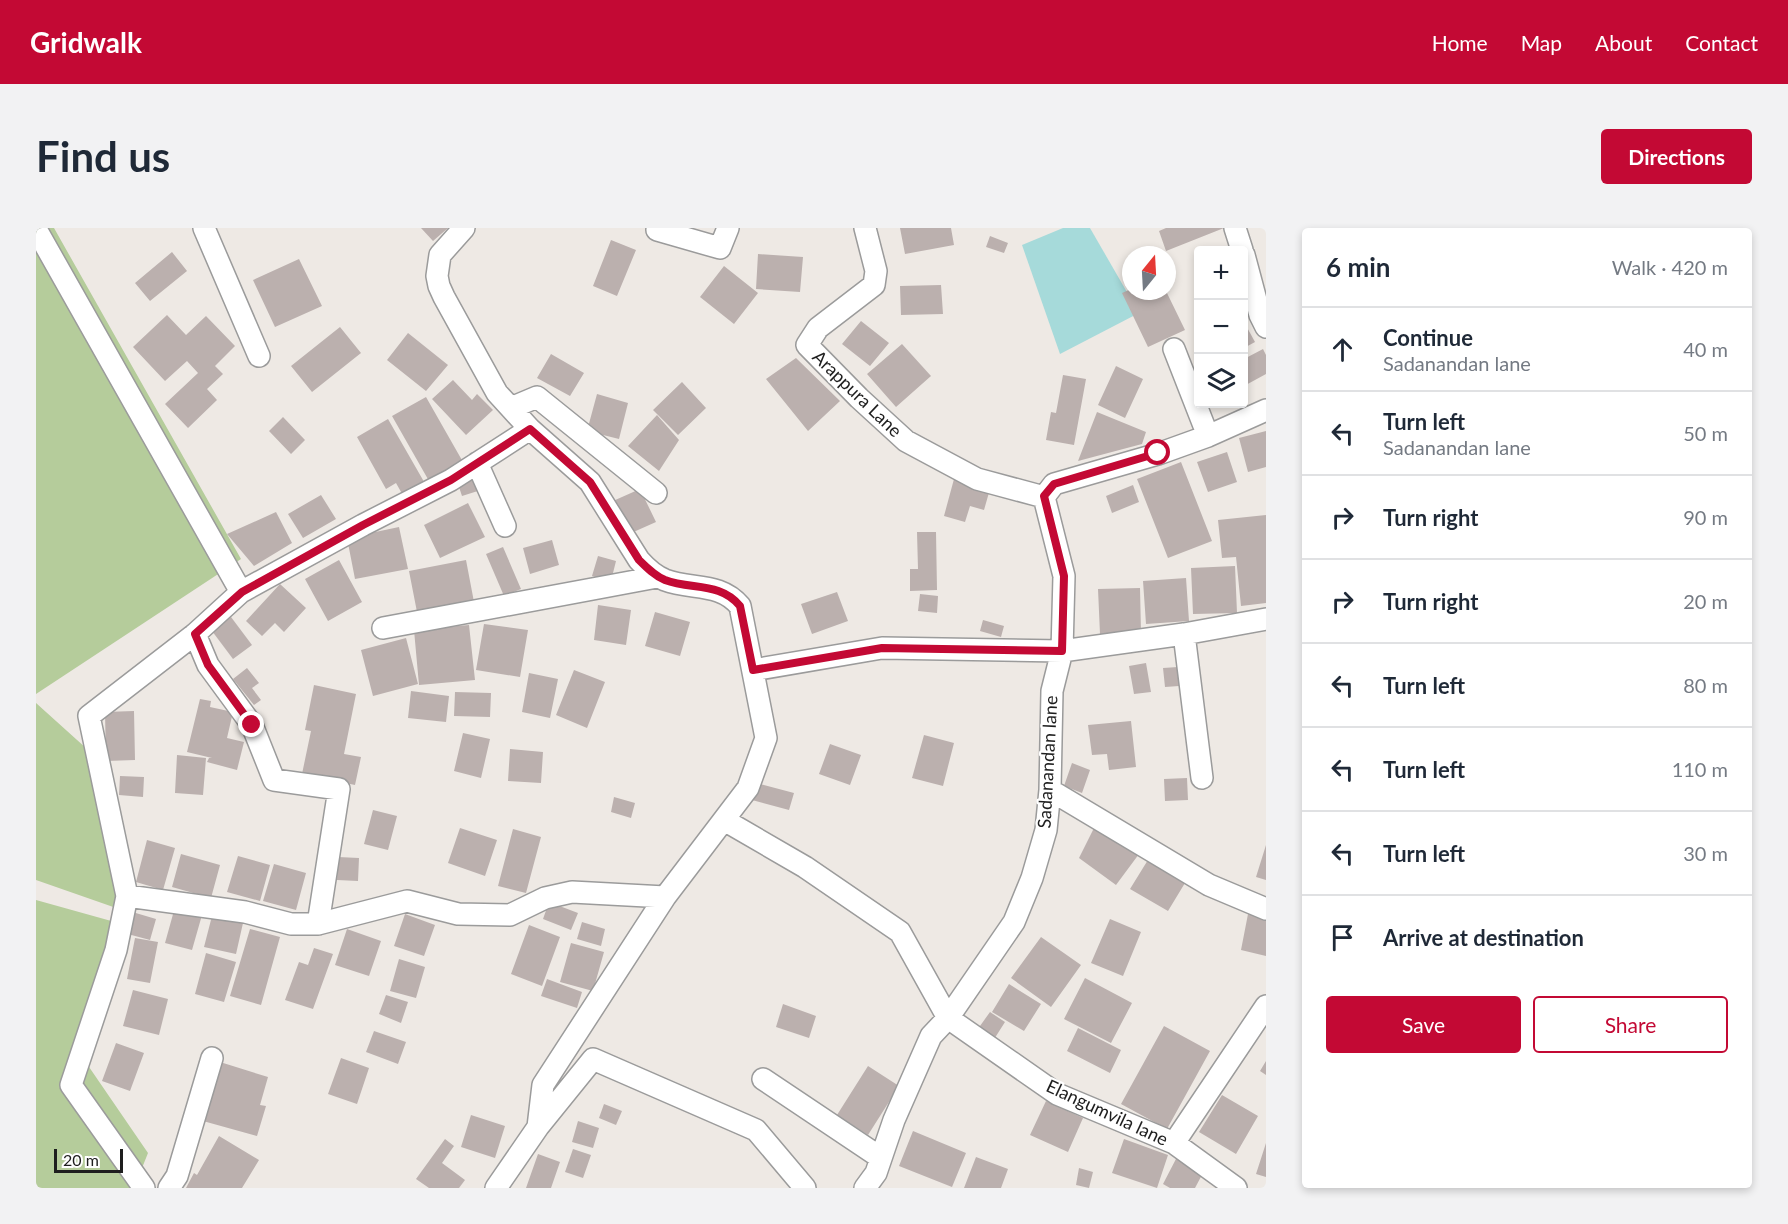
<!DOCTYPE html>
<meta charset="utf-8">
<style>
body{margin:0;font-family:Lato,sans-serif;background:#f2f2f3;color:#1f2937}
.controls{position:absolute;right:18px;top:18px;display:grid;overflow:hidden;border-radius:6px;box-shadow:0 3px 9px #0003}
.controls button{width:54px;height:54px;display:grid;place-items:center;padding:0;border:0;border-bottom:2px solid #e0e1e3;background:#fff;color:#1f2937;font:30px sans-serif}
.compass{position:absolute;left:1086px;top:18px;width:54px;height:54px;border-radius:50%;background:#fff;box-shadow:0 3px 9px #0003;rotate:18deg}
.scale{position:absolute;left:18px;bottom:15px;width:69px;box-sizing:border-box;padding-left:6px;border:3px solid #1e1e1e;border-top:0;font-size:16px;line-height:21px;white-space:nowrap;color:#1e1e1e;-webkit-text-stroke:4px #fff;paint-order:stroke}
.stop{position:absolute;width:18px;height:18px;margin:-14px;border:4px solid #c30934;border-radius:50%;background:#fff}
.stop.end{background:#c30934;border-color:#fff;box-shadow:0 2px 6px #0008}
.list{margin:0;padding:0;list-style:none}
h2{display:flex;justify-content:space-between;align-items:center;height:78px;margin:0;padding:0 24px;font-size:26px}
h2 small{font-size:20px;font-weight:400;color:#747a83}
.list li{display:grid;grid-template-columns:39px 1fr auto;gap:18px;align-items:center;box-sizing:border-box;height:84px;padding:0 24px;border-top:2px solid #e0e1e3}
.list b{display:block;font-size:22px;white-space:nowrap}
.list p{margin:0;font-size:20px;white-space:nowrap;color:#747a83}
.list em{font-size:20px;font-style:normal;color:#747a83}
.actions{display:flex;gap:12px;padding:18px 24px}
.actions a{flex:1;padding:14px 0;border:2px solid #c30934;border-radius:6px;text-align:center;font-size:21px;color:#c30934}
.actions .main{background:#c30934;color:#fff}
.icon{flex:none;width:33px;height:33px;fill:none;stroke:currentColor;stroke-width:2;stroke-linecap:round;stroke-linejoin:round}
.map{position:relative;flex:none;width:1230px;height:960px;overflow:hidden;border-radius:6px}
header{display:flex;align-items:center;gap:36px;box-sizing:border-box;height:84px;padding:0 30px;background:#c30934;color:#fff}
header strong{font-size:28px}
nav{display:flex;gap:33px;margin-inline-start:auto;font-size:21px}
.intro{display:flex;align-items:center;justify-content:space-between;box-sizing:border-box;height:144px;padding:0 36px}
h1{margin:0;font-size:42px}
.button{padding:15px 27px;border-radius:6px;background:#c30934;color:#fff;font-size:21px;font-weight:700}
main{display:flex;gap:36px;padding:0 36px}
aside{flex:1;background:#fff;border-radius:6px;box-shadow:0 3px 9px #0003}
.map>svg:first-child{display:block}
.forest{fill:#b5cc9b}
.water{fill:#a6dada}
.building{fill:#bbb0ae}
.lines{fill:none;stroke-linecap:round;stroke-linejoin:round}
.minor-casing{stroke:#9b9b9b;stroke-width:24}
.minor{stroke:#fff;stroke-width:21}
.route{stroke:#c30934;stroke-width:8}
.labels{text-anchor:middle;stroke-width:4.5;stroke-linejoin:round;paint-order:stroke}
.street-label{font-size:18px;fill:#1e1e1e;stroke:#fff}
</style>
<header>
<strong>Gridwalk</strong>
<nav><a>Home</a><a>Map</a><a>About</a><a>Contact</a></nav>
</header>
<div class="intro"><h1>Find us</h1><a class="button">Directions</a></div>
<main>
<div class="map">
<svg width="1230" height="960" viewBox="0 0 1230 960">
<rect width="100%" height="100%" fill="#eee9e4"/>
<path class="forest" d="M0,0h18l187,331 -205,135z
M0,475l61,55 22,151 -83,-29z
M0,672l86,24 -35,140 61,89 -14,35h-98z"/>
<path class="water" d="M1027,0h27l49,85 -79,41 -38,-109z"/>
<path class="building" d="M385,0h27l-15,13z
M864,0h51l3,17 -49,9z
M1130,0h58l-58,23 -7,-20z
M954,8l18,7 -4,10 -18,-6z
M575,12l25,10 -19,46 -24,-10z
M136,24l15,19 -37,30 -15,-18z
M722,26l45,3 -3,35 -44,-3z
M263,31l23,47 -47,21 -22,-47z
M688,38l34,27 -24,31 -34,-27z
M905,57l2,29 -42,1 -1,-29z
M1095,61v2h35l19,39 -37,17 -26,-54z
M131,87l19,20 20,-19 29,30 -20,20 8,8 -16,15 10,11 -29,28 -23,-24 33,-31 -11,-12 -22,20 -32,-34z
M825,93l28,22 -19,23 -28,-22z
M1208,94l11,20 -11,6z
M304,99l21,26 -49,39 -21,-26z
M372,105l40,32 -22,26 -39,-31z
M866,116l29,32 -35,31 -29,-33z
M1227,121l3,6v19l-22,12v-27z
M515,126l33,19 -14,23 -33,-18z
M760,130l44,43 -32,30 -42,-52z
M1080,138l27,13 -18,39 -27,-13z
M1027,147l23,4 -12,66 -28,-5 5,-28 5,1z
M417,152l19,20 5,-6 16,16 -27,25 -34,-36z
M646,154l24,26 -28,27 -25,-25z
M561,166l31,9 -9,36 -32,-8z
M390,169l37,65 -34,19 -37,-65z
M1061,184l49,20 -4,12 -64,17z
M621,187l22,25 -20,31 -31,-25z
M247,189l22,23 -14,14 -22,-23z
M352,191l39,68 -22,12 -9,-16 -10,6 -29,-52z
M1230,203v36l-18,5 -9,-34z
M1191,224l10,30 -29,10 -11,-30z
M1145,234l31,79 -44,17 -31,-79z
M442,251l3,11 -19,6 -4,-12z
M918,251l36,10 -6,21 -14,-4 -5,16 -21,-6z
M1097,257l6,17 -27,11 -6,-17z
M604,261l16,33 -27,12 -16,-33z
M285,267l15,24 -33,19 -15,-24z
M432,275l17,34 -45,21 -16,-33z
M240,284l16,31 -38,23 -27,-32z
M1230,287v88l-25,3 -5,-49 -14,1 -4,-38z
M363,299l9,42 -53,10 -8,-41z
M881,304h19l1,58 -27,1v-22h8z
M516,312l7,25 -29,9 -7,-26z
M467,319l18,42 -17,7 -18,-42z
M562,328l18,5 -5,20 -19,-5z
M303,332l23,42 -34,19 -23,-42z
M430,332l8,42 -57,10 -8,-41z
M1199,338l2,47 -44,1 -2,-46z
M1150,350l3,43 -43,3 -3,-43z
M244,356l26,24 -22,24 -9,-9 -13,13 -16,-15z
M1104,360l1,45 -41,1 -2,-45z
M801,364l11,29 -36,13 -11,-30z
M884,366l18,2 -1,17 -19,-2z
M562,377l33,5 -5,35 -32,-5z
M619,384l35,10 -10,34 -35,-10z
M195,389l21,28 -19,14 -21,-28z
M947,392l21,6 -3,11 -21,-6z
M448,396l44,6 -8,47 -44,-7z
M433,397l6,55 -56,5 -5,-55z
M370,410l12,46 -45,12 -12,-46z
M1110,435l5,29 -17,2 -5,-28z
M1142,439l1,19 -14,1 -2,-19z
M211,440l12,15 -7,5 9,12 -7,5 -21,-26z
M538,442l31,12 -18,46 -31,-13z
M493,445l29,6 -8,39 -28,-6z
M278,457l42,9 -12,60 17,3 -6,28 -53,-11 9,-43 -6,-1z
M375,463l38,5 -3,26 -38,-4z
M419,464l36,1 -1,24 -36,-1z
M164,471l11,2 -1,6 23,5 -6,26 17,4 -7,28 -30,-8 2,-4h3l-25,-6z
M98,483l1,49 -29,1 -1,-49z
M1095,493l5,46 -27,3 -2,-16 -15,1 -4,-30z
M427,505l27,6 -9,39 -27,-7z
M888,507l30,8 -11,43 -31,-8z
M794,516l31,11 -11,30 -31,-11z
M474,521l33,3 -2,31 -33,-2z
M141,527l29,3 -3,37 -28,-2z
M1036,535l18,7 -8,23 -18,-7z
M84,548l24,1 -1,20 -24,-2z
M1151,550l1,22 -23,1 -1,-22z
M720,555l38,10 -5,17 -37,-10z
M578,569l21,6 -4,15 -20,-6z
M337,582l24,6 -9,34 -24,-6z
M1061,594l42,32 -23,31 -37,-27z
M424,600l37,12 -12,36 -37,-13z
M477,601l28,8 -15,56 -28,-7z
M111,612l28,8 -12,42 -27,-8z
M1230,617v35l-10,-3z
M145,626l39,11 -9,33 -39,-11z
M1115,627l37,23 -20,33 -38,-22z
M202,628l32,9 -10,36 -33,-9z
M302,629l21,1 -1,23 -21,-1z
M238,636l32,9 -10,37 -33,-9z
M513,674l29,11 -7,17 -28,-11z
M139,679l27,8 -10,35 -27,-7z
M93,683l27,8 -6,21 -26,-7z
M369,686l30,11 -11,31 -30,-10z
M1212,686l18,4v38l-25,-6z
M176,688l31,7 -7,31 -32,-7z
M1074,691l31,13 -18,44 -32,-13z
M546,694l23,7 -4,17 -24,-7z
M493,697l31,12 -18,49 -31,-12z
M214,701l30,8 -19,68 -31,-9z
M311,701l34,12 -12,35 -34,-11z
M1005,709l40,28 -30,42 -40,-29z
M99,710l23,4 -8,41 -23,-4z
M535,715l33,9 -11,39 -33,-9z
M278,720l19,6 -20,55 -28,-9 14,-38 9,3z
M170,725l30,9 -12,40 -29,-8z
M363,731l26,8 -9,31 -26,-7z
M1049,750l47,25 -21,40 -47,-24z
M511,751l35,13 -5,16 -36,-12z
M973,756l32,20 -17,27 -32,-19z
M97,762l35,9 -9,36 -36,-9z
M350,767l22,7 -7,21 -22,-9z
M747,776l33,12 -7,22 -33,-11z
M954,784l15,10 -14,22 -16,-11z
M1128,798l46,25 -43,78 -46,-25z
M1042,800l43,22 -11,23 -43,-22z
M338,803l32,11 -8,22 -32,-12z
M80,815l28,10 -14,38 -28,-10z
M305,830l28,10 -12,36 -29,-10z
M1230,833v14l-6,-4z
M184,834l48,15 -8,28 6,1 -9,30 -54,-15z
M832,838l31,20 -31,49 -31,-20z
M1186,867l36,21 -22,38 -37,-22z
M1010,873l37,17 -15,34 -38,-17z
M568,876l18,7 -6,14 -17,-7z
M435,887l34,11 -10,32 -34,-11z
M542,893l21,7 -6,20 -21,-6z
M877,903l53,22 -14,34 -53,-21z
M183,908l40,24 -17,28h-56l8,-15 3,2z
M409,911l9,7 -12,17 23,17 -6,8h-30l-13,-9z
M1088,911l44,16 -11,33 -45,-15z
M1230,915v34l-10,-3z
M537,921l18,6 -8,23 -18,-6z
M502,926l22,8 -9,26h-25z
M940,929l32,12 -7,19h-37z
M1141,929l27,14 -9,17h-25l-7,-4z
M1043,940l14,4 -4,16 -13,-3z"/>
<g class="lines">
<g class="minor-casing">
<path id="minor" d="M168,0l55,128
M428,0l-24,27 -3,21 2,10 5,11 53,96 33,36 60,53 49,78c8,9 16,16 26,20 27,10 55,2 75,26l26,132 -18,50 -83,109 -122,188 -5,42
M829,0l11,43 -2,14 -56,43 -11,17 52,53 47,43 71,38 67,18
M1199,0l7,22
M0,1l205,363 -46,42 -106,82 38,180 -11,54 -45,135 73,103
M621,2l63,18 8,-20
M1208,27l16,60 6,12
M1138,121l34,87
M475,180l26,-11 119,96
M441,235l28,63
M205,364l122,-67 88,-45 79,-51
M347,400l274,-51
M159,406l13,31 44,60 22,55 65,9 -21,135
M1148,406l18,144
M717,442l129,-22 180,3 122,-17 82,-15
M1014,562l159,95 57,24
M688,592l81,47 95,65 48,86 109,76 117,49 62,45
M91,668l118,16 46,12h27l89,-23 51,13 52,1 35,-17 27,-6 93,5
M727,851l118,79
M1138,915l92,-137
M133,960l8,-12 35,-118
M460,960l42,-61 55,-68 163,71 49,58
M829,960l11,-15 18,-53 37,-84 17,-18 66,-96 18,-44 14,-48 4,-40 2,-99 10,-40 2,-75 -20,-79 10,-13 104,-30 50,-18 58,-26"/>
</g>
<use href="#minor" class="minor"/>
</g>
<g class="lines">
<path class="route" d="M216,497l-44,-60 -13,-31 47,-42 121,-67 88,-45 79,-51 60,53 49,78c8,8 16,16 26,20 27,10 55,2 75,26l13,64 129,-22 180,3 2,-75 -20,-80 10,-12 104,-31"/>
</g>
<g class="labels">
<g class="street-label">
<text transform="translate(821 166) rotate(44)" y="6">Arappura Lane</text>
<text transform="translate(1012 534) rotate(-87)" y="6">Sadanandan lane</text>
<text transform="translate(1071 885) rotate(25)" y="6">Elangumvila lane</text>
</g>
</g>
</svg>
<div class="controls">
<button>+</button>
<button>−</button>
<button><svg class="icon" aria-label="layers" viewBox="0 0 24 24"><path d="M12 4l9 5-9 5-9-5zM3 14l9 5 9-5"/></svg></button>
</div>
<svg class="compass" viewBox="-18 -18 36 36"><path d="M0-13l5 13h-10z" fill="#e53935"/><path d="M0 13l5-13h-10z" fill="#747a83"/></svg>
<div class="scale">20 m</div>
<div class="stop" style="left:1122px;top:225px"></div>
<div class="stop end" style="left:216px;top:497px"></div>
</div>
<aside>
<h2>6 min<small>Walk · 420 m</small></h2>
<ul class="list">
<li><svg class="icon" aria-label="ahead" viewBox="0 0 24 24"><path d="M12 20V5M6 11l6-6 6 6"/></svg><div><b>Continue</b><p>Sadanandan lane</p></div><em>40 m</em></li>
<li><svg class="icon" aria-label="left" viewBox="0 0 24 24"><path d="M17 20v-9H6M10 6l-5 5 5 5"/></svg><div><b>Turn left</b><p>Sadanandan lane</p></div><em>50 m</em></li>
<li><svg class="icon" aria-label="right" viewBox="0 0 24 24"><path d="M7 20v-9h11M14 6l5 5-5 5"/></svg><div><b>Turn right</b></div><em>90 m</em></li>
<li><svg class="icon" aria-label="right" viewBox="0 0 24 24"><path d="M7 20v-9h11M14 6l5 5-5 5"/></svg><div><b>Turn right</b></div><em>20 m</em></li>
<li><svg class="icon" aria-label="left" viewBox="0 0 24 24"><path d="M17 20v-9H6M10 6l-5 5 5 5"/></svg><div><b>Turn left</b></div><em>80 m</em></li>
<li><svg class="icon" aria-label="left" viewBox="0 0 24 24"><path d="M17 20v-9H6M10 6l-5 5 5 5"/></svg><div><b>Turn left</b></div><em>110 m</em></li>
<li><svg class="icon" aria-label="left" viewBox="0 0 24 24"><path d="M17 20v-9H6M10 6l-5 5 5 5"/></svg><div><b>Turn left</b></div><em>30 m</em></li>
<li><svg class="icon" aria-label="arrive" viewBox="0 0 24 24"><path d="M6 21V4h12l-3 4 3 4H6"/></svg><div><b>Arrive at destination</b></div></li>
</ul>
<div class="actions"><a class="main">Save</a><a>Share</a></div>
</aside>
</main>
